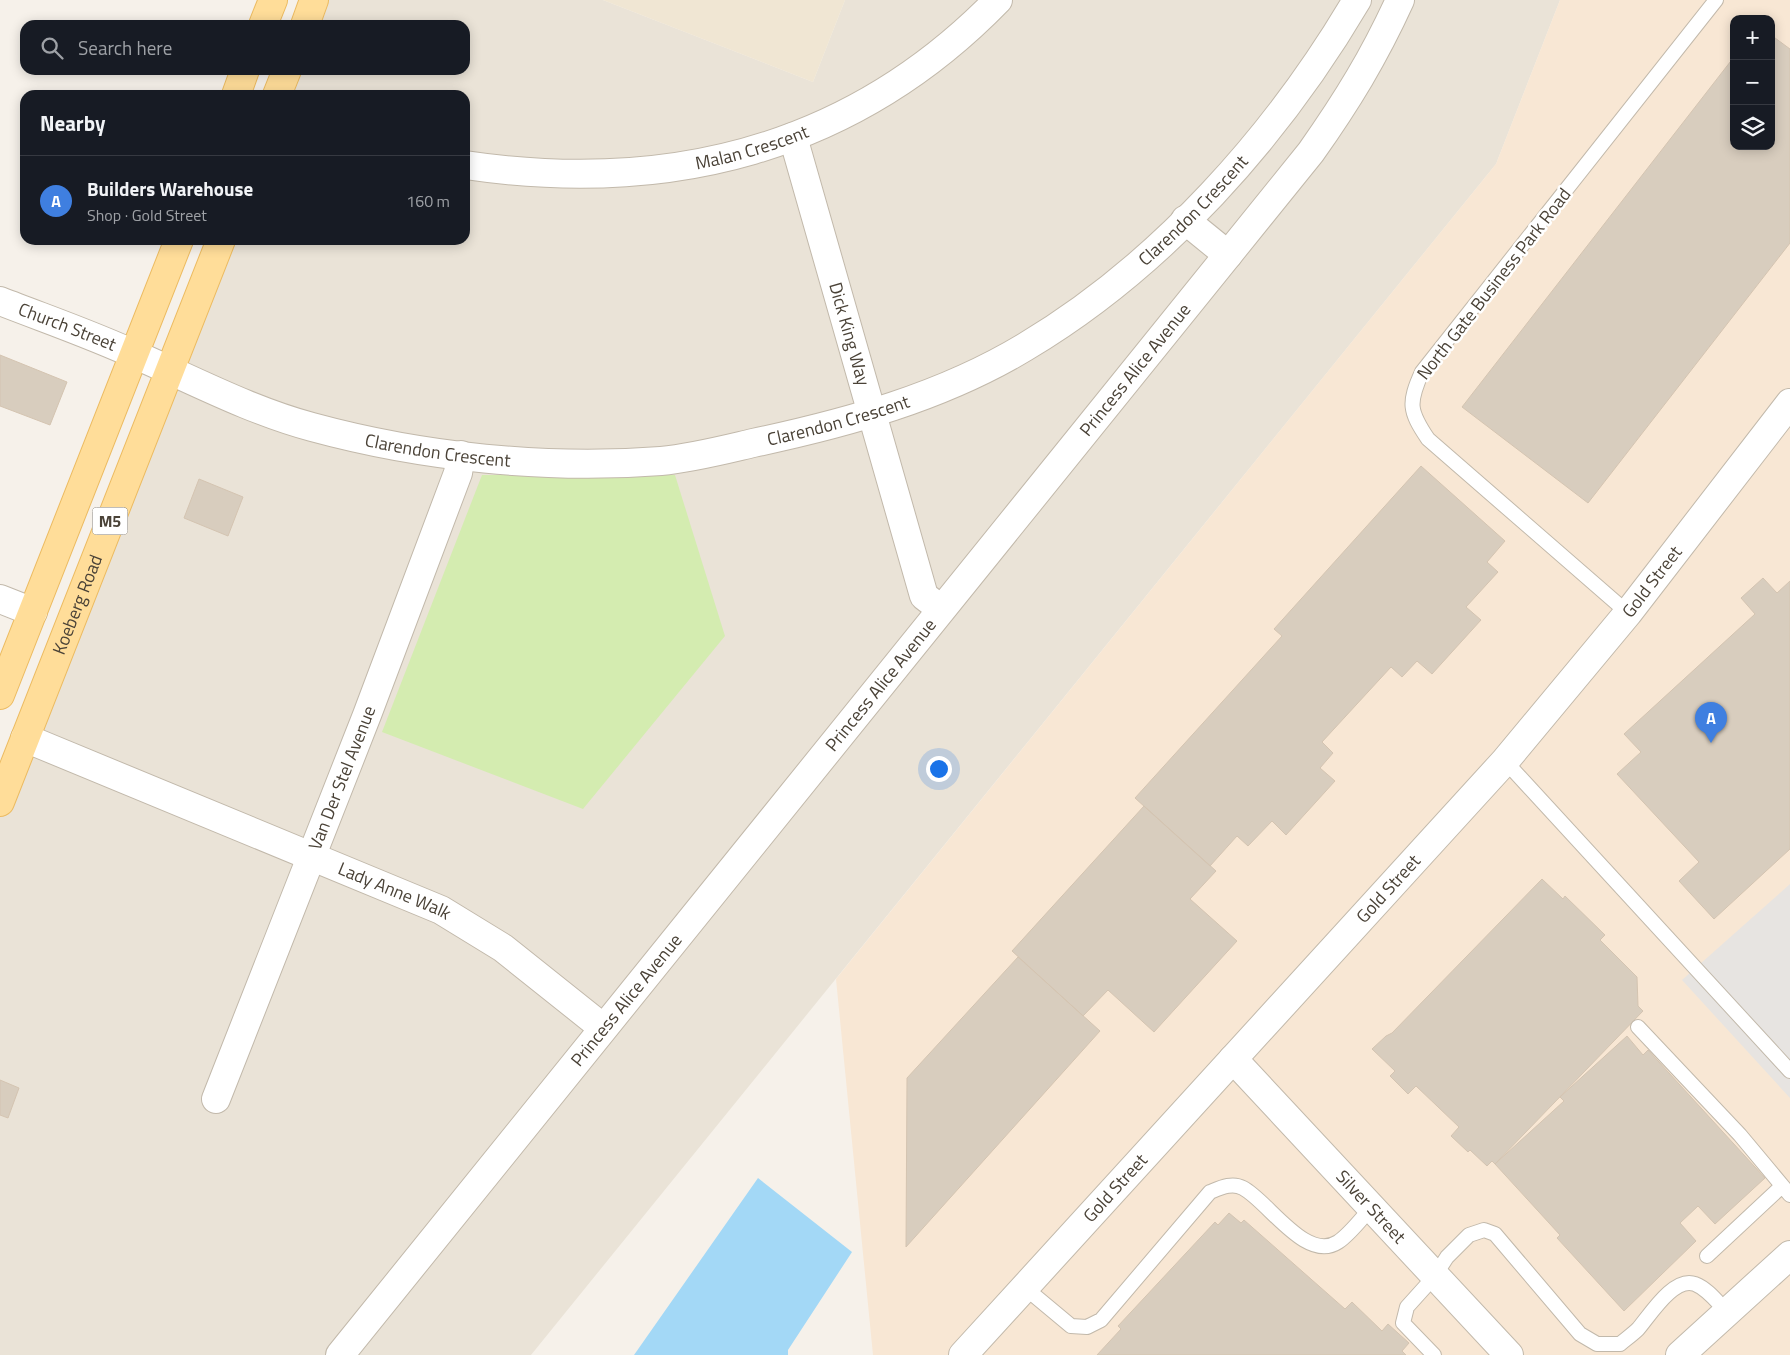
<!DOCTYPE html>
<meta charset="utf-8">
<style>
body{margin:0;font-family:"Titillium Web",sans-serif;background:#242831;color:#f1f3f6}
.controls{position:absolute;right:15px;top:15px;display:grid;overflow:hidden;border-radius:10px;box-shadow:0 2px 12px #0003}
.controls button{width:45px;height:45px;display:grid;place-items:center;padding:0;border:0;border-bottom:1px solid #363941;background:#171b24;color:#f1f3f6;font:25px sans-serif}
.you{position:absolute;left:938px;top:768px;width:18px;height:18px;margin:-12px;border:4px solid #fff;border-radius:50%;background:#1a73e8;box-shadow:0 0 0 8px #1a73e833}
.badge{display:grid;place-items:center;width:32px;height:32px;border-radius:50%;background:#0b8043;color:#fff;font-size:16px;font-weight:700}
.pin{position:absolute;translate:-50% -41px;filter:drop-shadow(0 1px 2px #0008)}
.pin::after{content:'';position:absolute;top:26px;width:18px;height:15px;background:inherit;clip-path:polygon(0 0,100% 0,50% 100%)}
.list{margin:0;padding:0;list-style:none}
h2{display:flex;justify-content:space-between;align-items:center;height:65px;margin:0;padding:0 20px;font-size:21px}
h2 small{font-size:16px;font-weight:400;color:#9ea1a6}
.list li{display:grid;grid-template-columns:32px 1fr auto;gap:15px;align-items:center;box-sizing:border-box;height:90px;padding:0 20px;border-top:1px solid #363941}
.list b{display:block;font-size:19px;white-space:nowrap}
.list p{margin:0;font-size:16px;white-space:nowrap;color:#9ea1a6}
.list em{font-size:16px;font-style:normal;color:#9ea1a6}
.icon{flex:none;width:28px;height:28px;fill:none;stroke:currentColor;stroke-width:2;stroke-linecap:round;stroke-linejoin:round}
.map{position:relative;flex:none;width:1790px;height:1355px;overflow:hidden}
.search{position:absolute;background:#171b24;box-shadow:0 2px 12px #0003;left:20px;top:20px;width:450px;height:55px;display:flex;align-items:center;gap:12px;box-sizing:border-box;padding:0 18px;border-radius:15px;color:#9ea1a6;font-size:19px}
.panel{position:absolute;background:#171b24;box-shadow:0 2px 12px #0003;left:20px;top:90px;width:450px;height:155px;border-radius:15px}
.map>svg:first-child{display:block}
.residential{fill:#eae3d7}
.commercial{fill:#f8e7d4;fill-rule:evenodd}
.education{fill:#f0e6d3}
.green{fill:#d4ecb0}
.parking{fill:#e7e4e1}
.water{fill:#a3d8f6}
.building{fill:#d8cdbe;stroke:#d4c4b1}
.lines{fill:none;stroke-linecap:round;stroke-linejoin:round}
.lane-casing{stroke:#c2b9ab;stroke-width:16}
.street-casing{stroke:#c2b9ab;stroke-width:30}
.primary-casing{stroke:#ecbb61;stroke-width:30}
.lane{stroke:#fff;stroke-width:14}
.street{stroke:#fff;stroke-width:28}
.primary{stroke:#fd9;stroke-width:28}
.labels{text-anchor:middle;stroke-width:5;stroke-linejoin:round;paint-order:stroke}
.shield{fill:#fff;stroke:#807b73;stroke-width:1}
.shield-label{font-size:16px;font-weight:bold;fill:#4a4237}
.street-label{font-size:18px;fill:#4a4237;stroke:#fff}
</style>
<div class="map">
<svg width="1790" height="1355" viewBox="0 0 1790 1355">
<rect width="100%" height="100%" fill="#f6f1ea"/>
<path class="residential" d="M314,0h289l210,82 32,-82h715l-64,164 -965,1191h-531v-553l221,-562h244v-145h-188l10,-25h178v-45h-160z"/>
<path class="commercial" d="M1560,0h230v1355h-917l-37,-376 660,-815zM1734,19h37v127h-37z"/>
<path class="education" d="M603,0h242l-32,82z"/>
<path class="green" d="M482,475h193l50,161 -142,173 -201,-77z"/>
<path class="parking" d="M1790,884v214l-108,-118z"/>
<path class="water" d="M758,1178l94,74 -64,98v5h-154z"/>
<path class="building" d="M1771,35l19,14v194l-202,260 -126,-96 272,-350v89h37z
M0,355l67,27 -17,43 -50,-19z
M1421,466l84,75 -18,21 11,10 -32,35 15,13 -49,54 -15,-13 -15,16 -11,-10 -69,75 11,11 -13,15 15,13 -49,54 -14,-14 -24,25 -11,-10 -27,30 -75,-68 147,-162 -8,-7z
M199,479l44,18 -15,39 -44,-18z
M1763,578l14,15 13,-12v268l-76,70 -35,-38 20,-19 -82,-88 24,-22 -17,-18 131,-120 -14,-16z
M1144,806l72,65 -26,28 47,42 -83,91 -46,-42 -25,26 -71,-65z
M1542,879l21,20 2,-3 40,39 -5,5 37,37 1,29 5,5 -148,153 -3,-3 -5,5 -17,-16 -2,2 -17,-16 8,-9 -43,-41 -8,8 -18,-18 5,-5 -23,-22 14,-13 6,-3z
M1018,957l82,74 -194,216 1,-169z
M1627,1036l16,19 5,-5 117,128 -50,46 -17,-18 -18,17 16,18 -72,70 -67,-73 3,-3 -65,-71 69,-63 -4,-4z
M0,1080l19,8 -11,30 -8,-3z
M1229,1213l12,10 3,-3 101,89 7,-7 30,29 6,-7 21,19 -7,8 4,4h-309l24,-26 -3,-3 97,-104 3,3z"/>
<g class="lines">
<g class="lane-casing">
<path id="lane" d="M1628,613l-200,-174c-19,-28 -20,-36 -6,-67l294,-372
M1505,761l285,310
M1638,1027l102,108 50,60
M1707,1256l75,-70
M1023,1286l48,40 16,1 14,-7 109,-128c10,-4 22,-10 33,-4 25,13 63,75 95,54 12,-8 23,-23 33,-34
M1434,1355l-31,-32 4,-16 27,-30 13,-20 22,-22 15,-5 11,4 85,100 17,10h23c6,-5 13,-10 18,-15 12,-14 36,-53 57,-45 13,5 23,19 32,28"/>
</g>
<g class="street-casing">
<g id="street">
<path id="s1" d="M793,137l131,459 17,13"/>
<path id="s2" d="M465,165c203,30 387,-15 533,-165"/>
<path d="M1185,220l43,35"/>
<path id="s3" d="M0,301c46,18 93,34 138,55 57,25 114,55 174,71 110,30 235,43 349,34 31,-3 62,-11 92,-18 94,-20 189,-46 272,-96 136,-81 252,-211 332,-347"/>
<path d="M0,599l33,13"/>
<path id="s4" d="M25,738l416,172 62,38 99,79"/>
<path id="s5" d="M1233,1059l276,296"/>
<path id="s6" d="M216,1099l151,-384 91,-242 3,-18"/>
<path id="s7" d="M340,1355l971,-1203c36,-51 63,-95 89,-152"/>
<path id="s8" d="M963,1355l542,-594 123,-148 162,-210"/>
<path d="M1680,1355l110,-100"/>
</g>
</g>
<g class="primary-casing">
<g id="primary">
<path d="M263,25l10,-25"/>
<path d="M305,25l9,-25"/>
<path d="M236,95l9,-25"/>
<path d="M277,95l10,-25"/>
<path d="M0,695l179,-455"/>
<path id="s9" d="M0,802l221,-562"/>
</g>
</g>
<use href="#lane" class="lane"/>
<use href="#street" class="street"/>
<use href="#primary" class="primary"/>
</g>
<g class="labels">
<rect class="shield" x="92.5" y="507.5" width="35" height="27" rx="4"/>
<g class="shield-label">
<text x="110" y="527">M5</text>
</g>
<g class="street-label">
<text dy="6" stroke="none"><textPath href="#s2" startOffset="290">Malan Crescent</textPath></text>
<text dy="6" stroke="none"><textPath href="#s3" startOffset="1290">Clarendon Crescent</textPath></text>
<text transform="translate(1494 284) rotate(-52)" y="6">North Gate Business Park Road</text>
<text dy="6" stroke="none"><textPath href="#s3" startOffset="72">Church Street</textPath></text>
<text dy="6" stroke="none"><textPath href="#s1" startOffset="205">Dick King Way</textPath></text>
<text dy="6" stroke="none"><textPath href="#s7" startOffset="1266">Princess Alice Avenue</textPath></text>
<text dy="6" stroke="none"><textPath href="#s3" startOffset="871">Clarendon Crescent</textPath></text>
<text dy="6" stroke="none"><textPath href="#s3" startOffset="465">Clarendon Crescent</textPath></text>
<text dy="6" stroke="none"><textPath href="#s8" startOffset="1036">Gold Street</textPath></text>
<text dy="6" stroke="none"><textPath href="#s9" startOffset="212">Koeberg Road</textPath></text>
<text dy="6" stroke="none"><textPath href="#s7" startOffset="861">Princess Alice Avenue</textPath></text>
<text dy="6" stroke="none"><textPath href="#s6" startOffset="345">Van Der Stel Avenue</textPath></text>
<text dy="6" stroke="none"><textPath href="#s8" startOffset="631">Gold Street</textPath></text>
<text dy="6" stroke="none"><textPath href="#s4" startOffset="400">Lady Anne Walk</textPath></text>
<text dy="6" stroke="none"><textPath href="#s7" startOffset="456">Princess Alice Avenue</textPath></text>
<text dy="6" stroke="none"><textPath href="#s8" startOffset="226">Gold Street</textPath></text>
<text dy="6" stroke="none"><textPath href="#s5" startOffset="202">Silver Street</textPath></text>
</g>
</g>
</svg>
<div class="controls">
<button>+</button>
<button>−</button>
<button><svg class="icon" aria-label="layers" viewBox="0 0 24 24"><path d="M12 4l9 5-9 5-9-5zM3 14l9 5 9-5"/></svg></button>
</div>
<div class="you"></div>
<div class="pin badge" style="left:1711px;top:743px;background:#3f7fe0">A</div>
<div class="search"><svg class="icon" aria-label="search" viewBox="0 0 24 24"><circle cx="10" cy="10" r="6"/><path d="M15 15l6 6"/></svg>Search here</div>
<section class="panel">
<h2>Nearby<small></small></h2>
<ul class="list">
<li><span class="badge" style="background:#3f7fe0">A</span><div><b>Builders Warehouse</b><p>Shop · Gold Street</p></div><em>160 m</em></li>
</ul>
</section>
</div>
